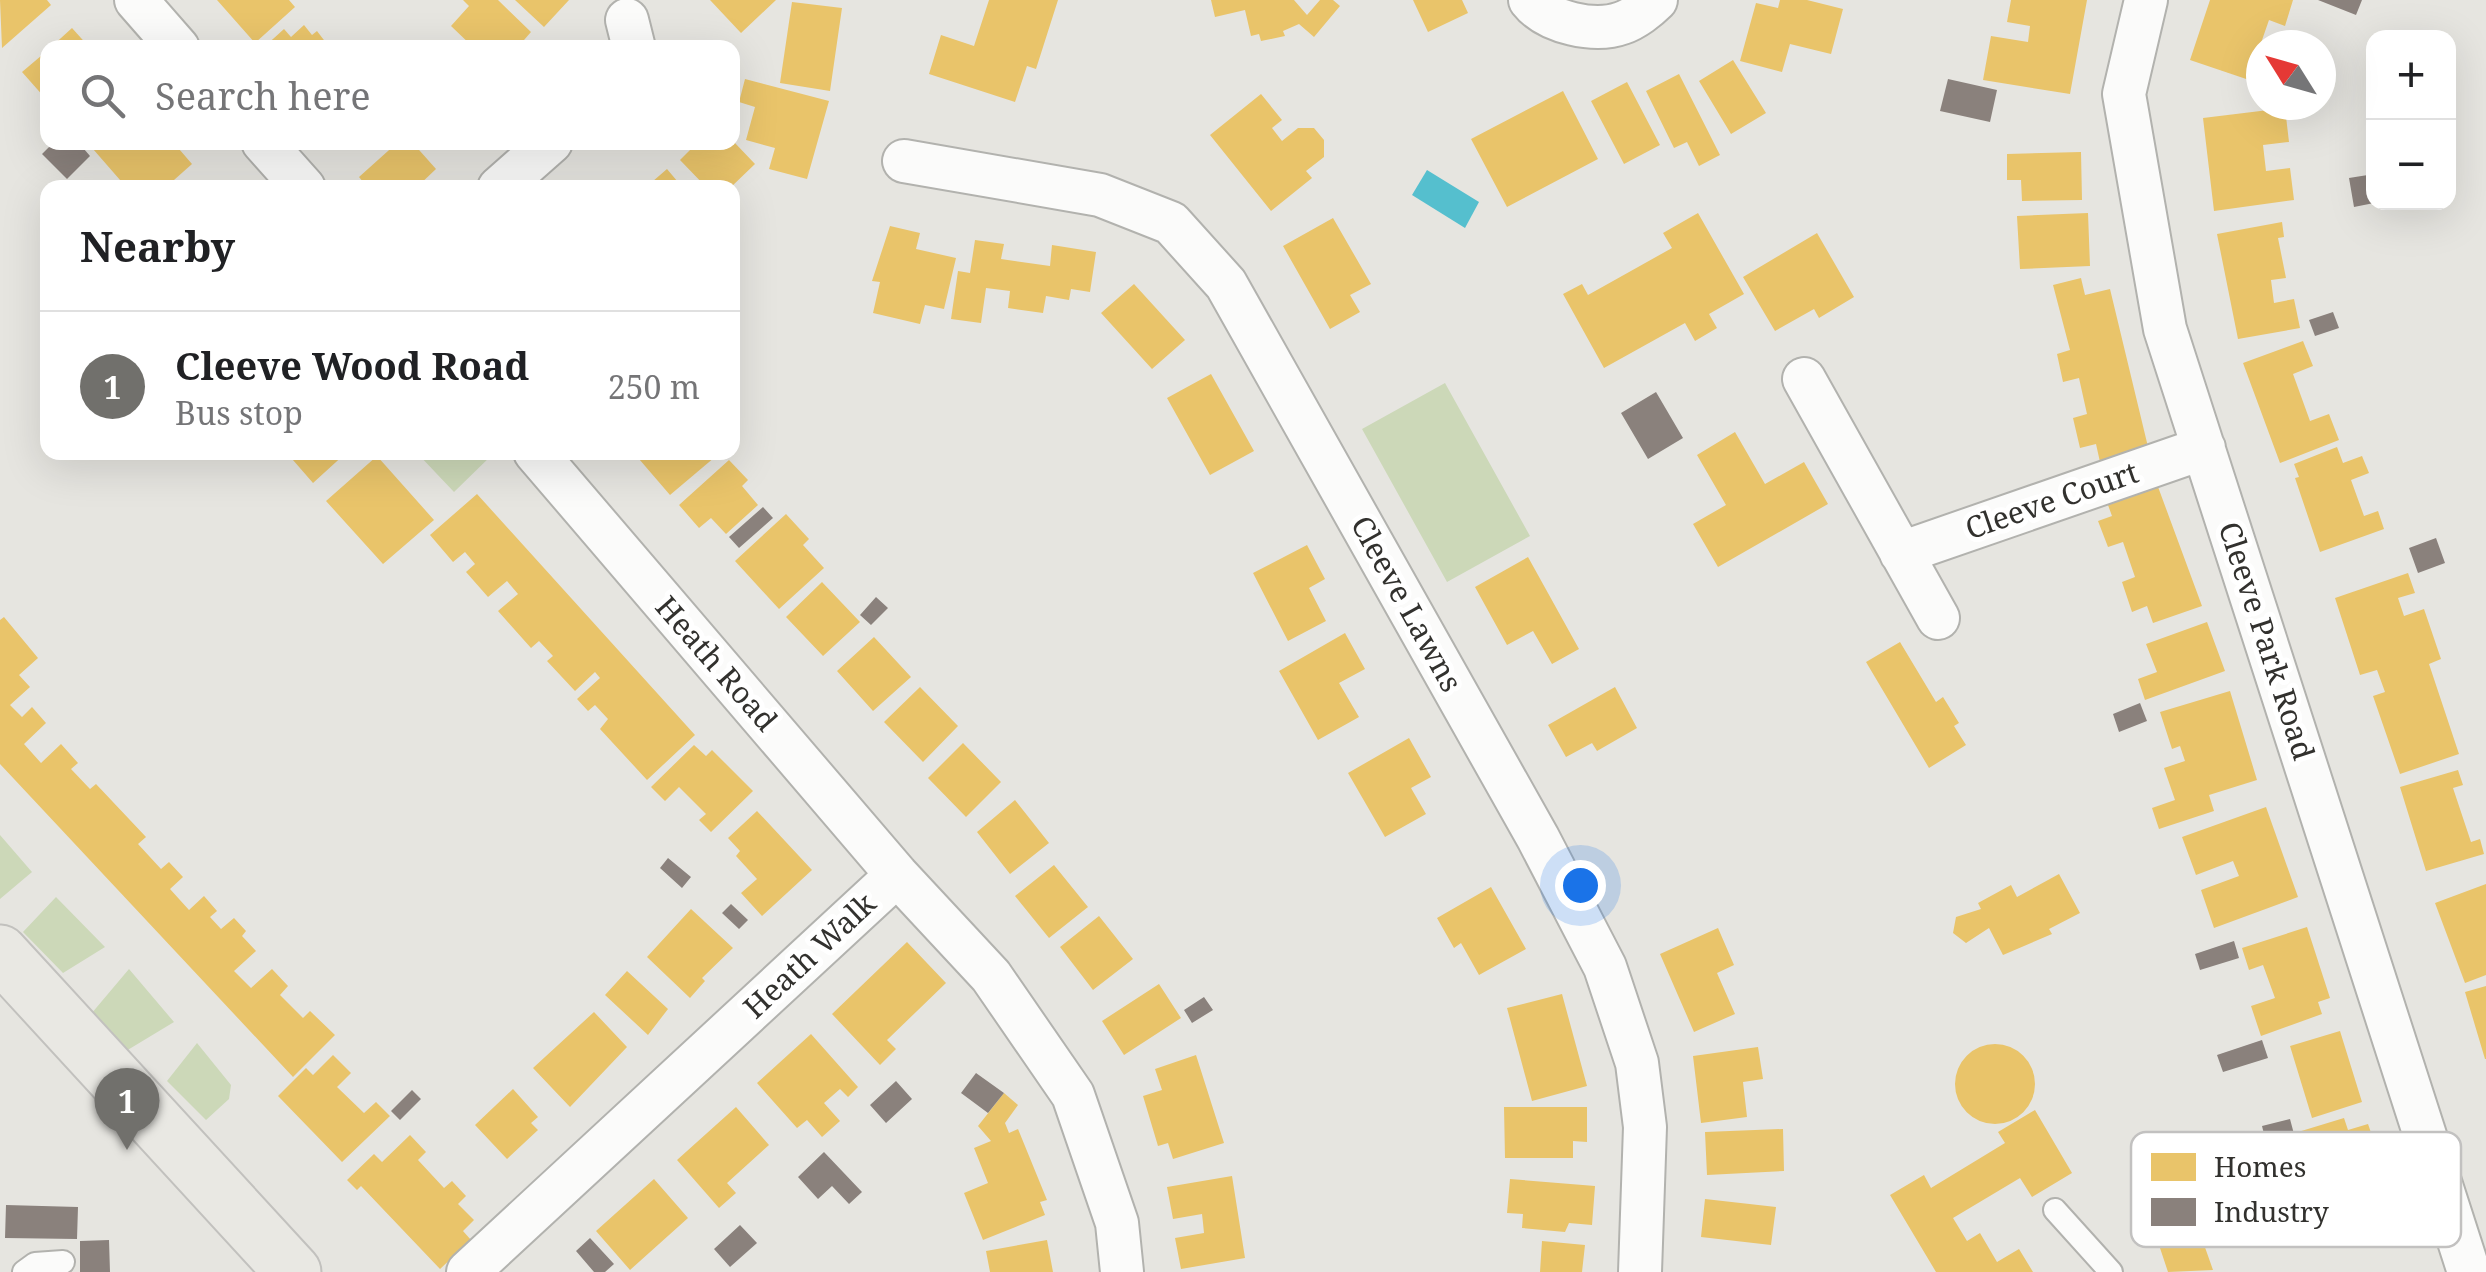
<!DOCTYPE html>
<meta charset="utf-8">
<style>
body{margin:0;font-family:"Noto Serif",serif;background:#f6f6f6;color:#202124}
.controls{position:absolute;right:30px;top:30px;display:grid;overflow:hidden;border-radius:20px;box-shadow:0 10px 40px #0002}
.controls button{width:90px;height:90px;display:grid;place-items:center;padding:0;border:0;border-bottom:2px solid #e0e0e0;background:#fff;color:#202124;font:50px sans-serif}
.compass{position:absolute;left:2246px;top:30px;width:90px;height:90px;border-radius:50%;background:#fff;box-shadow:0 10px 40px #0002;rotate:307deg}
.you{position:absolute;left:1580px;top:885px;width:35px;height:35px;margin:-25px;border:8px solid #fff;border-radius:50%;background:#1a73e8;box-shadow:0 0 0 15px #1a73e833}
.badge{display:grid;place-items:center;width:65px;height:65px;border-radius:50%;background:#71706c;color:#fff;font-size:32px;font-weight:700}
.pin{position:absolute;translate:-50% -82px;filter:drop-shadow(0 2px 5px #0008)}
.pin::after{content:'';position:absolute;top:52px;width:35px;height:30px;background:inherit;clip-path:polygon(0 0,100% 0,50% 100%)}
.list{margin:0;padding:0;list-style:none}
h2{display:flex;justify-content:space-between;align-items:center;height:130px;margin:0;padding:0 40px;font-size:42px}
h2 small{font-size:32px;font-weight:400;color:#757577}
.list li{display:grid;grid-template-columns:65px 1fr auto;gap:30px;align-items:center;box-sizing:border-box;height:150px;padding:0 40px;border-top:2px solid #e0e0e0}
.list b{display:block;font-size:38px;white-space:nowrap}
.list p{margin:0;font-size:32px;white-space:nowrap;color:#757577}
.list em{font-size:32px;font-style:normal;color:#757577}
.icon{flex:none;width:55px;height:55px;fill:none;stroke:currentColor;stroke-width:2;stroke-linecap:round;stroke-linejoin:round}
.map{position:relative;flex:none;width:2486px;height:1272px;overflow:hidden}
.search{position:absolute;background:#fff;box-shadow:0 10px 40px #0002;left:40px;top:40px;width:700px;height:110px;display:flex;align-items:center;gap:25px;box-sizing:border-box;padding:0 35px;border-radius:20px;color:#757577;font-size:38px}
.panel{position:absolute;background:#fff;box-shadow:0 10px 40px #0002;left:40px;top:180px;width:700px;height:280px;border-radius:20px}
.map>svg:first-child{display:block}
.green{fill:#ccd8b8}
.water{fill:#55bfce}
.homes{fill:#e9c46a}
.industry{fill:#8a817c}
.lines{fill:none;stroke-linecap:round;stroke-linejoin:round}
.service-casing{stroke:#b2b2ae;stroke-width:26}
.minor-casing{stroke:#b2b2ae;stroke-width:46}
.primary-casing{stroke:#c2c1be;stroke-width:59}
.service{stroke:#fbfbfa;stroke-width:22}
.minor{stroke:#fbfbfa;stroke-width:42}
.primary{stroke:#e9e8e3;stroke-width:55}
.labels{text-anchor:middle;stroke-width:10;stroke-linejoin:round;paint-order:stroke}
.street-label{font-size:30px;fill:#32312e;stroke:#fff}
.key{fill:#fff;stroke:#c2c1c0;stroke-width:2.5}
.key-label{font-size:28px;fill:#32312e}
</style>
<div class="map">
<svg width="2486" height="1272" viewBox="0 0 2486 1272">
<rect width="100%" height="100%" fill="#e6e5e0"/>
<path class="green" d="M1445,383l85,153 -83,46 -85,-153z
M494,453l-40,39 -37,-39 77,-1z
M0,835l32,37 -32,27z
M56,897l49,50 -42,26 -40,-41z
M129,969l45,53 -48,29 -35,-37z
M197,1043l34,42 -2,14 -23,21 -39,-39z"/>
<path class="water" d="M1427,170l52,32 -14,26 -53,-33z"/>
<path class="homes" d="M0,0h47l4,5 -49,43z
M217,0h72l6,7 -40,36z
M463,0h35l33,32 -14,16 -16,-6 -5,6h-22l-23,-22 18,-20z
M515,0h54l-25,27z
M710,0h66l-35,33z
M989,0h69l-22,69 -9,-3 -12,36 -86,-28 12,-39 33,11z
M1211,0h83l13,15 13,-15h13l7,6 -26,31 -15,-13 -16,7 2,5 -24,5 -2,-7 -8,2 -6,-26 -30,7z
M1413,0h49l6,13 -40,19z
M1780,0h27l36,9 -12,45 -41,-10 -8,28 -42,-11 16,-58 22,5z
M2011,0h76l-17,94 -87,-14 8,-44 37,6 2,-16 -23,-4z
M2210,0h83l-8,26 -16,-6 -8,23 -3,40 -68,-23z
M792,2l50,6 -12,83 -50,-8z
M304,25l8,10 5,-4 13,17h-67l21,-19 7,8z
M72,28l18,20h-40z
M48,50v46l-3,2 -23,-26z
M1733,60l33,53 -35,21 -32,-53z
M1679,74l41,81 -21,11 -12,-24 -13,6 -28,-57z
M745,79l84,22 -22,78 -38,-10 6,-21 -29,-8 9,-33 -16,-5z
M1627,82l33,63 -36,19 -33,-63z
M1563,91l35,68 -91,48 -36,-68z
M1261,94l21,26 -10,8 10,13 16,-13h16l10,12v17l-18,14 6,7 -41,33 -61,-76z
M2285,108l4,34 -26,3 3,26 24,-3 4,32 -80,11 -11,-93z
M100,142h73l19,22 -27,24h-38l-34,-39z
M398,142h14l24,27 -20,19h-48l-9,-11z
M698,142h36l21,22 -25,24h-23l-27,-28z
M2081,152l1,48 -60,1 -1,-21h-14v-26z
M667,169l16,19h-38z
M1698,213l46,81 -35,20 8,14 -22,13 -10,-18 -81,45 -41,-74 19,-10 6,11 84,-47 -9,-15z
M2088,213l2,53 -70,3 -3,-53z
M1333,218l38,66 -21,11 10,17 -30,17 -47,-83z
M2282,222l2,15 -6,1 8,40 -15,2 3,23 20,-4 6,29 -62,11 -21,-105z
M890,226l30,7 -4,16 40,9 -12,51 -19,-4 -5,19 -47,-11 7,-31 -8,-1z
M1817,233l37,64 -35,21 -5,-9 -39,22 -32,-54z
M975,240l29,4 -3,15 49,7 2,-21 44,7 -6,40 -19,-3 -2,11 -23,-4 -3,17 -35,-5 2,-17 -24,-3 -5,35 -30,-4 7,-48 12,2z
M2081,278l4,17 25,-6 39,162 -49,11 -4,-18 -16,4 -7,-30 14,-4 -8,-36 -16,4 -6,-28 13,-4 -17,-65z
M1134,284l51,56 -33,29 -51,-56z
M2303,341l10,25 -20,8 17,47 19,-7 10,26 -59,23 -37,-100z
M1211,374l43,77 -44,24 -43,-77z
M1735,432l30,52 39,-22 24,42 -110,63 -25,-43 33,-19 -29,-50z
M2337,447l6,16 19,-7 7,17 -18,7 13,36 14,-5 6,18 -64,23 -25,-74 4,-1 -5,-13z
M286,452h61l-34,31z
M633,452h78l4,5 -45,38z
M377,456l57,64 -51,44 -57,-63z
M729,460l19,20 -6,6 16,19 -32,29 -15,-16 -12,10 -20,-23z
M2154,476l48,130 -49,17 -6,-17 -15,6 -10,-30 13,-5 -12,-35 -15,5 -10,-26 14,-5 -8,-22z
M477,494l218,241 -48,45 -47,-51 8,-10 -13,-14 -7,6 -11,-12 23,-21 -5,-6 -20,19 -28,-30 6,-5 -14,-15 -8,7 -33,-37 20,-17 -11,-13 -19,16 -22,-25 9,-8 -10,-12 -12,10 -23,-27z
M786,514l23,25 -6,6 21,23 -45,41 -44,-48z
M1307,545l18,34 -16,9 17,33 -38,20 -35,-68z
M1528,557l51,92 -27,15 -19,-33 -26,14 -32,-58z
M2408,573l7,20 -17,5 6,18 20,-7 17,50 -12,5 30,90 -59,20 -27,-78 12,-4 -8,-22 -17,5 -25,-77z
M822,582l38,40 -37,34 -37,-39z
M4,617l34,41 -19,17 11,12 -20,18 12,12 10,-10 14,16 -22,21 17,19 20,-19 17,19 -7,6 19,20 6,-5 50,53 -8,7 23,25 8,-7 14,15 -13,12 19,21 15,-14 13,15 -7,6 11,12 13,-11 12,13 -4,5 14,15 -22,20 17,17 21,-19 16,17 -8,9 23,23 7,-7 25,24 -42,42 -293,-313v-144z
M2207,622l18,49 -80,29 -7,-21 19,-7 -11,-28z
M1345,633l20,36 -26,14 20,34 -41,23 -39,-69z
M874,637l37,40 -38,34 -36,-40z
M1900,642l36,60 7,-5 16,26 -5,3 12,19 -37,23 -63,-106z
M920,687l38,39 -35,36 -39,-40z
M1615,687l22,41 -40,23 -5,-8 -26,14 -18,-32z
M2230,691l27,89 -48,15 5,16 -55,18 -7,-21 23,-8 -11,-32 21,-7 -5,-15 -8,3 -12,-37z
M1409,738l22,39 -20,11 15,26 -41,23 -37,-64z
M963,743l38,39 -35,35 -38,-39z
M694,745l12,11 6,-6 41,41 -42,41 -12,-12 7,-6 -27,-27 -14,14 -14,-14z
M2458,770l5,15 -10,3 18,54 9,-3 4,15 -58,17 -26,-84z
M1015,800l34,43 -39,31 -33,-42z
M2266,807l32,90 -84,31 -13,-38 38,-14 -6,-15 -37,14 -14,-38z
M757,811l55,59 -50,46 -21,-23 16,-14 -21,-23 4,-5 -12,-13z
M1054,865l34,42 -39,31 -34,-42z
M2059,874l21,39 -31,16 3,5 -49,21 -14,-27 -23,15 -13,-10 3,-16 25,-8 -3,-6 33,-18 6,12z
M2486,884v91l-21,8 -30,-80z
M1491,887l35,62 -47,26 -18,-32 -7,5 -17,-30z
M691,909l42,39 -31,30 3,3 -15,17 -43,-41z
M1099,916l34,43 -40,31 -33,-43z
M2307,927l23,71 -12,4 4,12 -61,22 -10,-30 24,-8 -12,-33 -14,5 -7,-22z
M1718,928l16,37 -17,8 18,41 -41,18 -34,-78z
M907,942l39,41 -59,57 9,9 -16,16 -48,-51z
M627,971l41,38 -20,26 -43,-40z
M1159,984l22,34 -57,37 -22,-34z
M2486,986v73h-1l-20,-67z
M1562,994l25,92 -55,15 -25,-93z
M594,1012l33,35 -57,60 -37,-39z
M2340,1031l22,71 -50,16 -22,-72z
M811,1034l47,53 -10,10 -8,-8 -16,14 16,18 -18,16 -15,-17 -10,8 -40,-45z
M1955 1084a40 40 0 1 1 80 0a40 40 0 1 1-80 0Z
M1758,1047l5,32 -20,3 4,35 -46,6 -8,-67z
M333,1055l18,18 -14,14 27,26 12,-11 14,14 -48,46 -64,-66 28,-28 7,7z
M1196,1055l28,88 -51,16 -5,-16 -10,3 -15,-50 19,-6 -7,-21z
M513,1089l25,28 -7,6 7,7 -31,29 -32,-34z
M1004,1093l14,12 -13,18 4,10 9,-4 29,71 -7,2 5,13 -62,25 -19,-47 24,-10 -14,-35 17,-7 -13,-15z
M736,1107l33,38 -42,38 9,10 -17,15 -42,-48z
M1504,1107h83v35l-14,-1v17h-68z
M2035,1110l37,63 -40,24 -12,-19 -67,40 14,23 13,-8 17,29 22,-13 14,23h-97l-46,-77 34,-20 7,13 74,-45 -7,-11z
M2344,1118l4,12 20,-6 30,86 -76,25 -8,-23 26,-8 -10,-33 -18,6 -14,-45z
M1783,1129l1,42 -77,4 -2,-43z
M410,1135l16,17 -8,8 26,28 8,-7 14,15 -8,8 16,16 -11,11 8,9 -31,29 -79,-83 -4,4 -10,-10 27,-26 8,8z
M1232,1176l13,82 -64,11 -6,-31 29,-5 -1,-10 -1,-9 -29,5 -6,-32z
M654,1179l34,39 -58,52 -34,-39z
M1510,1179l85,7 -3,39 -23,-2 -4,9 -43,-4 1,-14 -16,-1z
M1705,1199l71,8 -5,38 -70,-8z
M2189,1202l24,68 -45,2 -19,-57z
M1047,1240l6,32h-63l-4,-21z
M1542,1241l43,4 -3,27h-42z"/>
<path class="industry" d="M2318,0h44l-6,15z
M1948,79l49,11 -7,32 -50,-11z
M54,142h24l12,14 -23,23 -25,-25z
M2374,174v29l-20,4 -5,-29z
M2333,312l6,16 -24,8 -6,-16z
M1656,392l27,46 -35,21 -27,-46z
M763,507l10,11 -34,30 -10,-11z
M2436,538l9,25 -27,10 -9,-25z
M876,597l12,11 -17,17 -11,-10z
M2140,703l7,18 -28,11 -6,-18z
M668,858l23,19 -9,11 -22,-20z
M731,904l17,16 -9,9 -17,-16z
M2234,941l5,17 -39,12 -5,-16z
M1204,997l9,13 -21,13 -8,-13z
M2262,1040l6,18 -45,14 -6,-17z
M976,1073l28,20 -16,20 -27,-20z
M896,1081l16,18 -26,24 -16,-18z
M412,1090l9,9 -21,21 -9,-9z
M2290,1119l4,15 -28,8 -4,-16z
M824,1152l38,40 -13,12 -17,-18 -14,13 -20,-22z
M6,1205l72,2 -1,32 -72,-1z
M740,1225l17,18 -27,24 -16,-18z
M590,1238l24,26 -9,8h-11l-18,-21z
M109,1240l1,32h-30v-31z"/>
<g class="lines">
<g class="service-casing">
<path id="service" d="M2055,1210l56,62
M24,1272l11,-8 28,-2"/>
</g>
<g class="minor-casing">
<path id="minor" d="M136,0l42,48
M1530,0c18,23 65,33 92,23 12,-4 26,-15 34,-23
M2146,0l-22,94 41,235 304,943
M627,20l7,28
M263,142l41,46
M904,161l196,34 71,28 55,61 312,554 67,129 32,96 8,64 -5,145
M499,188l52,-46
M1804,379l134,239
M535,452l362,423 94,101 82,119 44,128 5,49
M1901,553l303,-105
M468,1272l429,-397"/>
</g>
<g class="primary-casing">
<path id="primary" d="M0,953l293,319"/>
</g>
<use href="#service" class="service"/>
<use href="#minor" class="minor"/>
<use href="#primary" class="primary"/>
</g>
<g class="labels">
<g class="street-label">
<text transform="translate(2052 501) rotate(-19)" y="10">Cleeve Court</text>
<text transform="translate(1406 604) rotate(61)" y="10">Cleeve Lawns</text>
<text transform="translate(2266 641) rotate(72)" y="10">Cleeve Park Road</text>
<text transform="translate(716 664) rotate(49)" y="10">Heath Road</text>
<text transform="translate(810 956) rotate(-43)" y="10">Heath Walk</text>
</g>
</g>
<rect x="2131" y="1132" width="330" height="115" rx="15" class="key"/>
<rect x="2151" y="1153" width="45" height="28" fill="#e9c46a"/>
<rect x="2151" y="1198" width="45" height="28" fill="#8a817c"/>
<g class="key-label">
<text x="2214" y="1177">Homes</text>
<text x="2214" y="1222">Industry</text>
</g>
</svg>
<div class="controls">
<button>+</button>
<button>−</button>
</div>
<svg class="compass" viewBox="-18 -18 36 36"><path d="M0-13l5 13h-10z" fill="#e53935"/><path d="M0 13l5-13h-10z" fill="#757577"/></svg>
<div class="you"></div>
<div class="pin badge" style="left:127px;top:1150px">1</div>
<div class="search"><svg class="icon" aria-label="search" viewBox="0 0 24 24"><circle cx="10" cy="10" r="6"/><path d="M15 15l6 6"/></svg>Search here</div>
<section class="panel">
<h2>Nearby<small></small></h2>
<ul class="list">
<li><span class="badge">1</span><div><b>Cleeve Wood Road</b><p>Bus stop</p></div><em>250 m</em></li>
</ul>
</section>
</div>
